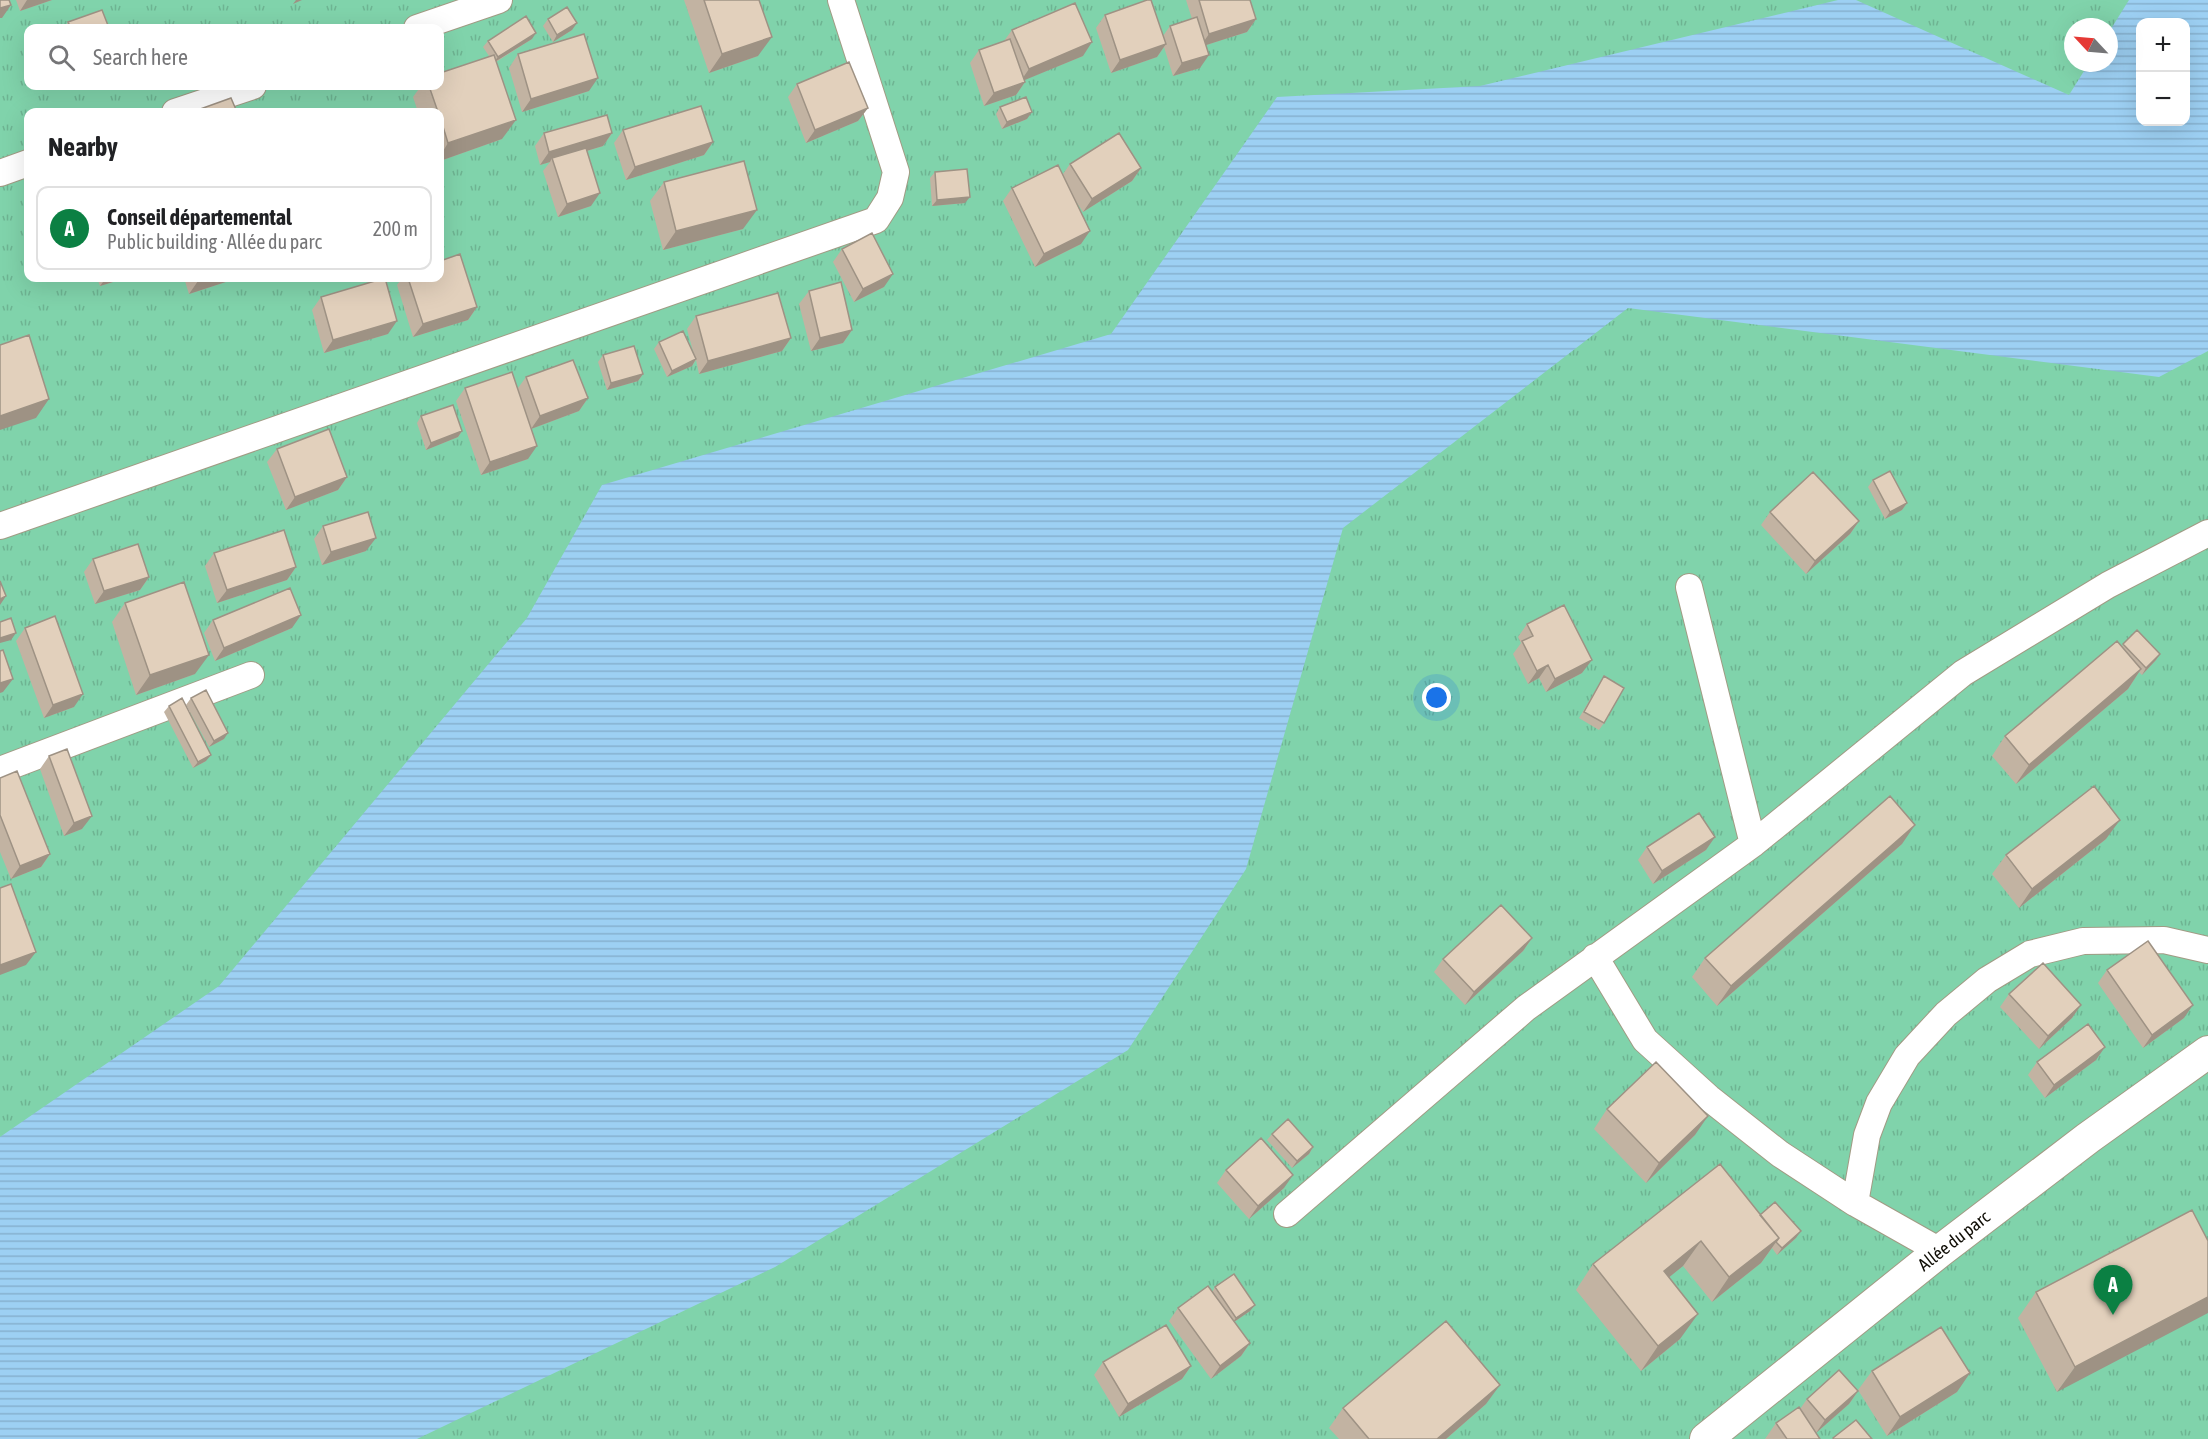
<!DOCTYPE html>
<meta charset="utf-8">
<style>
body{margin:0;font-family:"Asap Condensed",sans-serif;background:#f2f2f2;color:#202124}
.controls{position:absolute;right:18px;top:18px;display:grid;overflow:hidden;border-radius:12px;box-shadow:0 6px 24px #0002}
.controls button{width:54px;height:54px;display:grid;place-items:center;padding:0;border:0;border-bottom:2px solid #e0e0e0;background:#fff;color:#202124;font:30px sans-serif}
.compass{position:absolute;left:2064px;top:18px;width:54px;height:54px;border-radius:50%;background:#fff;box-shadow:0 6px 24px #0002;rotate:296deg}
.you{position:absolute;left:1437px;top:698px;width:21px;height:21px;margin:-15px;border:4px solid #fff;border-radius:50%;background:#1a73e8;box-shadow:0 0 0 9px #1a73e833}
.badge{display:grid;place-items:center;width:39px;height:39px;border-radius:50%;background:#0b8043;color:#fff;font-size:20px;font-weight:700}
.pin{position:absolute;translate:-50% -50px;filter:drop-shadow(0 2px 3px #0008)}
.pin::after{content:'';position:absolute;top:32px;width:21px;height:18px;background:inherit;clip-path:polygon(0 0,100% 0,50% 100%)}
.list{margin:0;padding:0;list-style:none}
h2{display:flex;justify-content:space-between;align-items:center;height:78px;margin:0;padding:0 24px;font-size:26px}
h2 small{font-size:20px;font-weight:400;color:#757577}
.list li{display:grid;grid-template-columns:39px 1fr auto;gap:18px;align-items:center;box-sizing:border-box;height:84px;margin:0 12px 12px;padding:0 12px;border:2px solid #e0e0e0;border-radius:12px}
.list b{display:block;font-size:22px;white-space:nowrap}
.list p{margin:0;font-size:20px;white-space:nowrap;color:#757577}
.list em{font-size:20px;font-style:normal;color:#757577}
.icon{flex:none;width:33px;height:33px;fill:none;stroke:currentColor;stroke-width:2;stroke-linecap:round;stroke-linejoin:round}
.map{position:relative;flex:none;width:2208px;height:1439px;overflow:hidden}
.search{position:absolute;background:#fff;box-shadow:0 6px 24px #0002;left:24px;top:24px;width:420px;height:66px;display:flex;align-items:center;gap:15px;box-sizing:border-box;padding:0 21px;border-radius:12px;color:#757577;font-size:22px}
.panel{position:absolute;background:#fff;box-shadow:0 6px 24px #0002;left:24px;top:108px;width:420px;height:174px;border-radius:12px}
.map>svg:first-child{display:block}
.grass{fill:url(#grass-tufts);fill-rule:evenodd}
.water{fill:url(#water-rules);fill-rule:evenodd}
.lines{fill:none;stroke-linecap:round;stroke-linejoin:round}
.minor-casing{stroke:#a19b84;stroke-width:28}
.tertiary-casing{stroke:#a19b84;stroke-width:34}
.minor{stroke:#fff;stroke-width:26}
.tertiary{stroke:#fff;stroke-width:32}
.wall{fill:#c2b3a2}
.shaded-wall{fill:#9e9284}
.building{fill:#e2d0bc;stroke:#9e9284;stroke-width:1.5}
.labels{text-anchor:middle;stroke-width:4.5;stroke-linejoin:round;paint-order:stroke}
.street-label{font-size:18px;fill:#100e06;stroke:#fff}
</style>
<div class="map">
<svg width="2208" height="1439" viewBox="0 0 2208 1439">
<defs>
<pattern id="grass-tufts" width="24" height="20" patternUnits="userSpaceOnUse" patternTransform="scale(1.5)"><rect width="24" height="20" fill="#80d3ab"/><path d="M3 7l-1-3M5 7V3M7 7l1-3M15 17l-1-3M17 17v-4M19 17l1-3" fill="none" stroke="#6eb492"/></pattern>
<pattern id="water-rules" width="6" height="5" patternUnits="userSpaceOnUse" patternTransform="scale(1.5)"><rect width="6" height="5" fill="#9dd0f3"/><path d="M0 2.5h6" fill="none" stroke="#86b1cf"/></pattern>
</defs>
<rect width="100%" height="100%" fill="#f7f1d8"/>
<path class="grass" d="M0,0h2208v1439h-2208zM2140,22h46v100h-46zM2073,27h36v36h-36zM28,28h412v58h-412zM28,112h412v166h-412z"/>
<path class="water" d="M1838,0h18l213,95 20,-32h20v-31l20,-32h79v351l-49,26 -531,-69 -285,220 -97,341 -118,181 -353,217 -358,172h-417v-302l219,-151 308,-368 75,-133 509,-151 166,-237 203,-11zM2140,22h46v100h-46z"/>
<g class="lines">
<g class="minor-casing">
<path id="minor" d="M417,28l82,-28
M175,112l78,-26
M0,173l28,-10
M0,526l876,-306 14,-22 6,-26 -55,-172
M1689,587l64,257
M0,770l251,-95
M1595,957l50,83 64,58 71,56 75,49 85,48
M1855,1203l12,-68 12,-32 28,-47 39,-42 41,-34 43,-26 53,-13 81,-1 44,10
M1287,1214l239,-206 227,-164 210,-171 145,-88 100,-52"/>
</g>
<g class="tertiary-casing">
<path id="tertiary" d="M1706,1439l234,-188 148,-113 120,-86"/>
</g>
<use href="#minor" class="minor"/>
<use href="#tertiary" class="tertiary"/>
</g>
<path class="wall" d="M16,0h36l-32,11z
M684,0h75l-1,56 -49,17z
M1186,0h64l6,19 -9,13 -41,13 -6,23 -27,8 -9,-29 -7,10 -46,16 -15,-45 9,-13 58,21 7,-10 22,-7z
M548,19l24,11 -19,12 -10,-16z
M68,22l41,6h-45z
M1012,30l71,26 -59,24 1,2 -9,13 -32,11 -14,-43 9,-13 25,-9z
M532,39l-36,23 6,77 -62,22v-49h-22l-5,-15 8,-11h19l49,-30 -6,-9 5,-6z
M518,54l71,37 -67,21 -13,-44z
M797,84l71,24 -10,13 -52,22 -18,-46z
M1000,107l27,12 -25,10 -6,-15z
M623,130l90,12 -9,13 -78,25 -12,-37z
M544,133h68l-9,13 -16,5 4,55 -33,11 -15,-46 7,-9 -10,3 -5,-19z
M1070,164l71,4 -9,13 -49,31 -6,-9 4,41 -46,23 -32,-66 9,-13 51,-14z
M935,172l30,31 -33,3 -2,-28z
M664,182l79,47 -80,21 -13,-49z
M842,249l42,38 -30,15 -21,-40z
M97,278h29l-26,8z
M184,278h54l-49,16z
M402,278h38l37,29 -9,13 -55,17 -16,-52z
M809,291l43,39 -9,13 -32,8 -12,-47z
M321,297l67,37 -64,19 -12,-43z
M696,316l95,22 -9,13 -83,23 -3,-14 -4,6 -25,11 -13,-28 5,-7 35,13 -7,-26z
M603,355l40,19 -5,7 -31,9 -9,-28z
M526,377l62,21 -9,13 -48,18 -3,30 -47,16 -25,-74 9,-13h53z
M421,416l41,15 -4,6 -32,13 -9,-27z
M277,449l70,28 -9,13 -52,20 -19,-48z
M1873,480l34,23 -5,7 -17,9 -17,-32z
M1770,512l89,9 -9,13 -44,40 -45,-49z
M323,526l43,25 -44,14 -8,-26z
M214,553l82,14 -9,13 -70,23 -12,-37z
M93,559l56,18 -9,13 -45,14 -11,-32z
M125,603l70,71 -59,21 -24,-73z
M213,620l79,8 -77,33 -11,-28z
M1527,624l55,49 -36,19 -7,-14 -11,6 -15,-30 8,-11 -3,-6z
M25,628l49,79 -30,11 -28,-77z
M2123,644l37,10 -4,6 -14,15 -3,-3 -11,17 -112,95 -24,-28 13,-20 117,-89z
M1604,676v47l-5,7 -20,-12z
M191,698l33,41 -15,8 -23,-42z
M169,706l37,55 -13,7 -29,-56z
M49,756l33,73 -18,7 -24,-67z
M0,778l50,76 -9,13 -30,12 -11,-27z
M2106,839l-87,69 -27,-34 14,-19z
M1902,844l-185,162 -25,-29 13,-19z
M1647,847l59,3 -53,34 -15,-24z
M1532,938l-9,13 -58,54 -31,-33 9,-13z
M2107,970l77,48 -41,30 -45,-65z
M2009,994l72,11 -9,13 -33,31 -39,-42z
M2096,1060l-51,38 -17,-23 9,-13z
M1607,1109l88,26 -49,48 -52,-54z
M1272,1134l41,13 -4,7 -17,14 -25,-28z
M1226,1170l58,18 -35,31 -32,-36z
M2192,1210l-135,182 -39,-74 18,-26z
M1760,1215l36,23 -19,17 -5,-7 -11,15 -49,39 -29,-36 -14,11 11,62 -39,32 -65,-81 17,-26z
M1215,1287l35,24 -16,11 16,21 -9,13 -30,23 -42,-58 9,-13 34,-16z
M1103,1362l88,4 -9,13 -63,38 -25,-42z
M1872,1371l85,21 -70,44 -29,-46z
M1858,1391l-9,13 -33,29 4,6h-55l11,-16 24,-14 7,-10z
M1486,1404l-40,35h-107l-10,-11 14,-20z"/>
<path class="shaded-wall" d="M27,0h25l-32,11z
M296,0h6l-9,4z
M11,5l-9,13h-2v-10z
M1256,19l-9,13 -47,15 9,-13z
M577,23l-5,7 -19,12 4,-7z
M536,33l-4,6 -39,24 5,-6z
M772,37l-14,19 -49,17 13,-19z
M1092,42l-9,14 -63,26 9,-13z
M1166,44l-9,13 -46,16 9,-13z
M1209,55l-9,13 -27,8 9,-13z
M598,78l-9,13 -67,21 9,-13z
M1025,82l-9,13 -32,11 10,-13z
M868,108l-10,13 -52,22 9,-13z
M1032,112l-5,7 -25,10 5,-7z
M516,120l-14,19 -62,22v-5l8,-13z
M612,133l-9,13 -50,15 -1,-3 -2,4 -10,3 9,-13z
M713,142l-9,13 -78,25 9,-13z
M1141,168l-9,13 -49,31 9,-13z
M600,193l-9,13 -33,11 9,-13z
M970,197l-5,6 -33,3 5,-6z
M757,210l-14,19 -80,21 13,-19z
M1090,231l-9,13 -46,23 9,-13z
M893,274l-9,13 -30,15 9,-13z
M106,278h20l-26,8z
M209,278h29l-49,16 9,-13z
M477,307l-9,13 -55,17 10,-13z
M397,321l-9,13 -64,19 9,-13z
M852,330l-9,13 -32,8 9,-13z
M791,338l-9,13 -83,23 9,-13z
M696,359l-4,7 -25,11 5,-6z
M643,374l-5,7 -31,9 4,-7z
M588,398l-9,13 -48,18 9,-13z
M49,399l-13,19 -36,12v-14z
M462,431l-4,6 -32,13 5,-7z
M537,446l-9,13 -47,16 9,-13z
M347,477l-9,13 -52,20 9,-13z
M1907,503l-5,7 -17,9 5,-7z
M1859,521l-9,13 -44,40 9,-13z
M376,538l-10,13 -44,14 9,-13z
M296,567l-9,13 -70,23 10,-13z
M149,577l-9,13 -45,14 9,-13z
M6,596l-6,9v-6z
M301,615l-9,13 -77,33 9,-13z
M16,633l-5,7 -11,3v-5z
M2160,654l-4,6 -14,15 4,-7z
M209,655l-14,19 -59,21 14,-20z
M1592,660l-10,13 -36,19 9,-13z
M1548,665l-9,13 -11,6 9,-13z
M2141,669l-13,20 -112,95 13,-19z
M13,679l-10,13 -3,1v-10z
M83,694l-9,13 -30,11 9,-13z
M228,733l-4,6 -15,8 5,-6z
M211,755l-5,6 -13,7 5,-6z
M92,816l-10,13 -18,7 10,-13z
M2120,820l-14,19 -87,69 13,-19z
M1915,825l-13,19 -185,162 14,-20z
M1715,837l-9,13 -53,34 9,-13z
M50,854l-9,13 -30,12 9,-13z
M1532,938l-9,13 -58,54 9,-13z
M36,952l-10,13 -26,10v-10z
M2081,1005l-9,13 -33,31 9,-13z
M2193,1005l-9,13 -41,30 9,-13z
M2105,1047l-9,13 -51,38 9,-13z
M1708,1116l-13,19 -49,48 13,-20z
M1313,1147l-4,7 -17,14 5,-7z
M1293,1175l-9,13 -35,31 9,-13z
M1801,1231l-5,7 -19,17 5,-7z
M1779,1238l-18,25 -49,39 17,-25z
M1701,1241l-18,25 -37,30 18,-25z
M2208,1297v16l-151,79 18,-25z
M1255,1305l-5,6 -19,13 5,-6z
M1698,1314l-18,25 -39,32 17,-25z
M1250,1343l-9,13 -30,23 9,-13z
M1191,1366l-9,13 -63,38 9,-13z
M1970,1373l-13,19 -70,44 13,-19z
M1500,1385l-14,19 -40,35h-9z
M1858,1391l-9,13 -33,29 9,-13z"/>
<path class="building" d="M0,0h9l2,5 -11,3z
M704,0h55l13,37 -50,17z
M1147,0h4l15,44 -46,16 -15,-45z
M1199,0h51l6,19 -47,15z
M1075,3l17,39 -63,27 -17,-39z
M567,7l10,16 -20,12 -9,-16z
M102,10l7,18h-38l-3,-6z
M526,16l10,17 -38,24 -10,-16z
M1197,17l12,38 -27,8 -12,-37z
M584,34l14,44 -67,21 -13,-45z
M1010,39l15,43 -31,11 -15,-43z
M494,55l22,65 -68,23 -8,-26v-5h-2l-9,-26h11v-13z
M849,62l19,46 -53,22 -18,-46z
M1026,97l6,15 -25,10 -7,-15z
M231,98l6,14h-45z
M701,106l12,36 -78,25 -12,-37z
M607,115l5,18 -63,19 -5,-19z
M1119,133l22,35 -49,31 -22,-35z
M586,148l14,45 -33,11 -15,-46z
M744,161l13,49 -81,21 -12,-49z
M1058,165l32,66 -46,23 -32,-66z
M967,169l3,28 -33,3 -2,-28z
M872,233l21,41 -30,15 -21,-40z
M460,254l17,53 -54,17 -15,-46h32v-17z
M197,278h12l-11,3z
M385,278l12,43 -64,19 -12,-43z
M841,282l11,48 -32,8 -11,-47z
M778,293l13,45 -83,23 -12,-45z
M683,331l13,28 -24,12 -13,-29z
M29,335l20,64 -49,17v-71z
M634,346l9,28 -32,9 -8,-28z
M573,360l15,38 -48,18 -14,-39z
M512,372l25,74 -47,16 -25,-74z
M453,405l9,26 -31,12 -10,-27z
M329,429l18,48 -52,20 -18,-48z
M1890,471l17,32 -17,9 -17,-32z
M1813,472l46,49 -44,40 -45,-49z
M368,512l8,26 -45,14 -8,-26z
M284,530l12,37 -69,23 -13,-37z
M138,544l11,33 -45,14 -11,-32z
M0,581l6,15 -6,3z
M184,582l25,73 -59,20 -25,-72z
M290,588l11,27 -77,33 -11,-28z
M1564,605l28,55 -37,19 -7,-14 -11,6 -15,-30 11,-5 -6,-12z
M55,616l28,78 -30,11 -28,-77z
M11,618l5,15 -16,5v-16z
M2137,630l23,24 -14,14 -23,-24z
M2117,641l24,28 -112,96 -24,-29z
M3,650l10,29 -13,4v-32z
M1604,676l20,12 -20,35 -20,-11z
M206,690l22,43 -14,8 -23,-43z
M182,698l29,57 -13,7 -29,-56z
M67,749l25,67 -18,7 -25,-67z
M17,771l33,83 -30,12 -20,-51v-37z
M2094,786l26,34 -88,69 -26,-34z
M1890,796l25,29 -184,161 -26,-28z
M1699,813l16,24 -53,34 -15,-24z
M11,884l25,68 -36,13v-77z
M1501,905l31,33 -58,54 -31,-33z
M2148,941l45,64 -41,30 -45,-65z
M2043,963l38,42 -33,31 -39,-42z
M2088,1024l17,23 -51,38 -17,-23z
M1656,1062l52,54 -49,47 -52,-54z
M1288,1119l25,28 -16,14 -25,-27z
M1261,1138l32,37 -35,31 -32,-36z
M1720,1164l59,74 -50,39 -28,-36 -37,30 34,43 -40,32 -65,-82z
M1775,1202l26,29 -19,17 -6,-6 3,-4 -19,-23z
M2192,1210l16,31v56l-133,70 -39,-75z
M1234,1274l21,31 -19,13 -21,-31z
M1208,1286l42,57 -30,23 -42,-58z
M1446,1321l54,64 -63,54h-68l-26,-31z
M1166,1325l25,41 -63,38 -25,-42z
M1941,1327l29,46 -70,44 -28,-46z
M1839,1370l19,21 -33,29 -18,-21z
M1799,1407l21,32h-33l-11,-16z
M1856,1420l16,19h-38l-1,-1z"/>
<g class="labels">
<g class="street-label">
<text transform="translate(1954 1241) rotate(-38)" y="6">Allée du parc</text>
</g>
</g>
</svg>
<div class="controls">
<button>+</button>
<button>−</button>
</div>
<svg class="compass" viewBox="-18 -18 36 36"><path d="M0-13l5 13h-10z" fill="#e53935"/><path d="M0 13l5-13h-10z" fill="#757577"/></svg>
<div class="you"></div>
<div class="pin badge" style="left:2113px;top:1315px">A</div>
<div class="search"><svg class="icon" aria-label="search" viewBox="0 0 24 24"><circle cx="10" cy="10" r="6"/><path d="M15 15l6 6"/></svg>Search here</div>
<section class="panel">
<h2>Nearby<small></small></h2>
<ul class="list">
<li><span class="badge">A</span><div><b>Conseil départemental</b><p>Public building · Allée du parc</p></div><em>200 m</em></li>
</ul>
</section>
</div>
